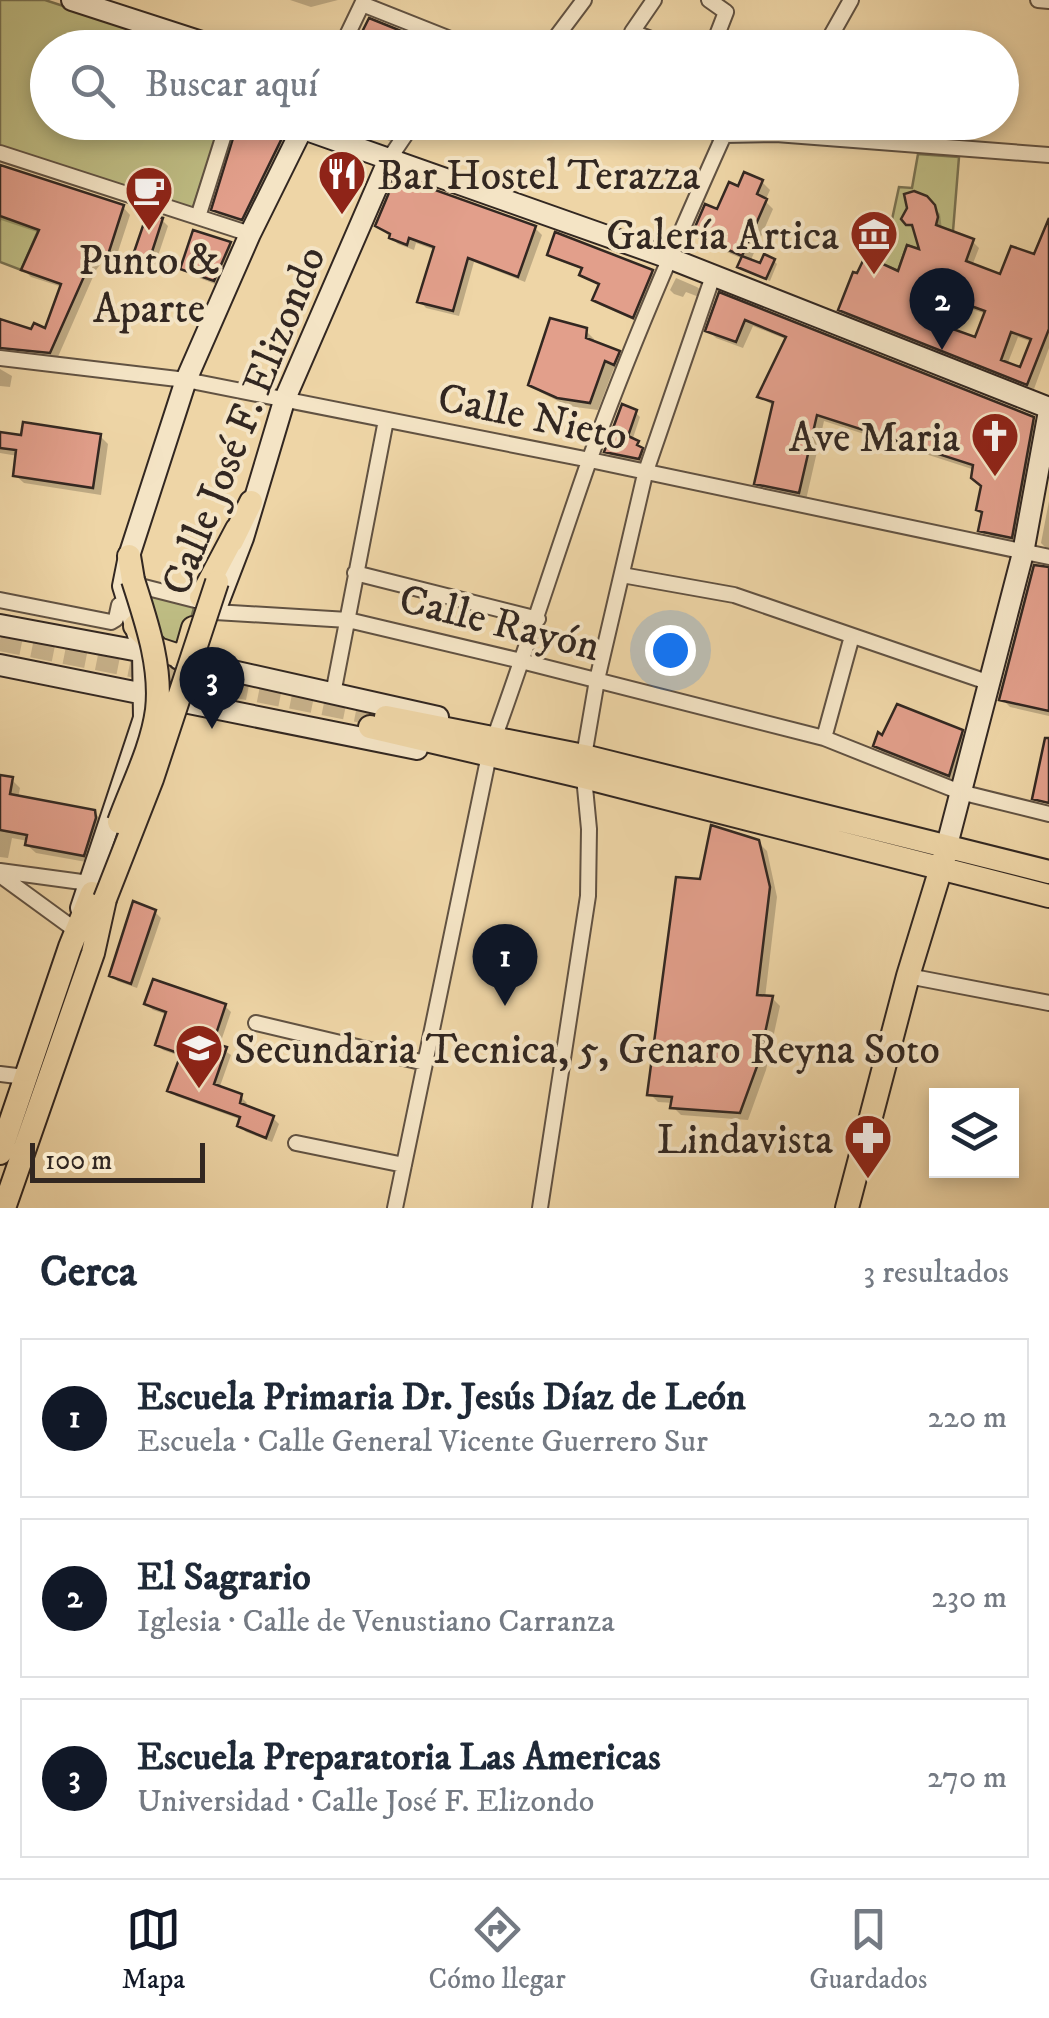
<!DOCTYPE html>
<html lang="es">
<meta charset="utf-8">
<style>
body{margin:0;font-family:"IM FELL DW Pica",serif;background:#f6f6f7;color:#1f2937}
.controls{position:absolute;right:30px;bottom:30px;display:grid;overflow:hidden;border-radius:0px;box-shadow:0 5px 15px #0003}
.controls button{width:90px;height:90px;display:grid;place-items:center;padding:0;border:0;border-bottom:2px solid #e0e1e3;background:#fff;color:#1f2937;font:50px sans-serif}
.scale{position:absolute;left:30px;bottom:25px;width:175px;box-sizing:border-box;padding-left:10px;border:5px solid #322721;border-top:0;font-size:28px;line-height:35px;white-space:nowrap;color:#322721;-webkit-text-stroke:8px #f4e4c5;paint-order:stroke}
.you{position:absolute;left:670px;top:650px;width:35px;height:35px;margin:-25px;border:8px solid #fff;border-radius:50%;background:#1a73e8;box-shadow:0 0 0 15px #1a73e833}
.badge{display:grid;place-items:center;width:65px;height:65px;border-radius:50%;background:#111827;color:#fff;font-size:32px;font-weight:700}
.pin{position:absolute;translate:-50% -82px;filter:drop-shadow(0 2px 5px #0008)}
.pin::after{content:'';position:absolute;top:52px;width:35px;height:30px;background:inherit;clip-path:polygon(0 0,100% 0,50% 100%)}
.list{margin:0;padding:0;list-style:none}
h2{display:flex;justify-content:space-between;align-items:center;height:130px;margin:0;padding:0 40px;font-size:42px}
h2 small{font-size:32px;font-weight:400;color:#747a83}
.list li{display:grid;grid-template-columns:65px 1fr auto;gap:30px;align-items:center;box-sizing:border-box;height:160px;margin:0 20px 20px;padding:0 20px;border:2px solid #e0e1e3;border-radius:0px}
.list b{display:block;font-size:38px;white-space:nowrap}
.list p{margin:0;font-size:32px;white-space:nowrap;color:#747a83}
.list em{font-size:32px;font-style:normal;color:#747a83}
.icon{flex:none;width:55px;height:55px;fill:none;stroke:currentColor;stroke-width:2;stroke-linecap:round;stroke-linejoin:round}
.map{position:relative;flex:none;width:1049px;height:1208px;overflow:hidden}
.search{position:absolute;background:#fff;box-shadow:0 5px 15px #0003;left:30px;right:30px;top:30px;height:110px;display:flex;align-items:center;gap:25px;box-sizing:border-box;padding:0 35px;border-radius:55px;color:#747a83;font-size:38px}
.sheet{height:670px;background:#fff}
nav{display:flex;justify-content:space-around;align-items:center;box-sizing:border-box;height:140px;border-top:2px solid #e0e1e3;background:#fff;font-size:28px;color:#747a83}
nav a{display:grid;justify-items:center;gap:5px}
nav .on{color:#111827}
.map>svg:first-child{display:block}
.green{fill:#bebc83;stroke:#787252;stroke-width:2.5}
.shadow{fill:#0003;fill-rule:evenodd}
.building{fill:#e29f8b;stroke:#322721;stroke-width:2.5;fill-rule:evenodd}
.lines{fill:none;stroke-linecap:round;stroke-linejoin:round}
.primary-tunnel{stroke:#c8b28b;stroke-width:22;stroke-dasharray:22 11;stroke-linecap:butt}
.street-casing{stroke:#615242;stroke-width:18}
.secondary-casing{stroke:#322721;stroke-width:24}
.primary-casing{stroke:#322721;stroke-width:26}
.street{stroke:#f4e4c5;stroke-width:14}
.secondary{stroke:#f4e4c5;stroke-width:20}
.primary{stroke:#eed5a6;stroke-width:22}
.primary-bridge-casing{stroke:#322721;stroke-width:26;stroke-linecap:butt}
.primary-bridge{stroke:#eed5a6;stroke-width:22}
.labels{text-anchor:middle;stroke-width:8;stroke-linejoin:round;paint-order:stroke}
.poi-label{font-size:42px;fill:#322721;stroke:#f4e4c5;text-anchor:end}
.street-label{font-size:42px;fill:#322721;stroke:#f4e4c5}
</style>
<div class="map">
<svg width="1049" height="1208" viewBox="0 0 1049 1208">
<rect width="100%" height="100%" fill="#eed5a6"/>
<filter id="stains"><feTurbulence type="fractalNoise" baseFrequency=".002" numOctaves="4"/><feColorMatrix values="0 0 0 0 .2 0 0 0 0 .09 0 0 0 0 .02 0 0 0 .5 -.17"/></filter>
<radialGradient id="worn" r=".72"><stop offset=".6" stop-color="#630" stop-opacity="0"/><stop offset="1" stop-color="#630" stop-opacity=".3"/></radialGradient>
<path class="green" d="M0,0h45l144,47 -141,1v74l173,1 -29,88 -192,-64z
M918,154l41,3 -6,74 -28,21 -18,-7 -9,26 -22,-10 12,-23 11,-51 13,1z
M0,208l39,21 -18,41 -21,-8z
M137,581l60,16 -14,50 -19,3z"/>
<path class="shadow" d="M290,0h48l-27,7z
M325,122h32l5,5 -3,9z
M380,122h31l-16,23 -21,-14z
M282,138l5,5 -40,81 -28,-9 -5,-5z
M0,168l123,39 7,8 -16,49 -11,-3 -7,9 -39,89 -52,-6v-5h-5v-32l1,6 10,5 36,4 15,-44 -31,-10 -7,-7 16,-37 -39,-13 -1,3z
M762,182l8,8 -5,11 8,8 -23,53 11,5 13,-6 3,3 -7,17 -27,-11 -3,-3 3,-8 -40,-17 -8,-8 44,-45z
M925,198l15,16 2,16 31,12 6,6 -7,18 30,12 33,-21 14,-19v110l-15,41 -187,-73 -6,-7 18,-33 28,-36 6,6 -11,21 18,7 22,-20 -8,-24 -10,-11zM966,307l20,7 -9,26 -21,-7zM1018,337l14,5 -10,28 -15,-5z
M162,220l6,6 -13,39 -19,-10z
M378,226l157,2 7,7 -17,47 -51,-20 -15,54 -33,-8 -6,-7 15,-51 -19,-7 -2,7 -16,-6z
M195,233l35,12 6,5 -16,36 -31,-12 -6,-6z
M549,254l103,18 5,6 -19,44 -38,-17 -5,-5 6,-14 -14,-7 -5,-5 2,-4 -29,-11z
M676,278l21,9 4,3 -2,7 -13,-5 -3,5 -9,-3 -4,-4z
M720,296l313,123 7,8 -21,117 -29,-6 5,-26 -5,-1 -5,24 -5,-5 4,-15 -6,-6 14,-16 -17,-23 -151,-49 -18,79 -42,-9 -7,-8 17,-77 -14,-9 28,-57 -35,-14 -10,22 -27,-10 -8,-8z
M586,331l8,8v4l24,10 9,8 -5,11 -8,-4 -16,42 -30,-4 -28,-14 -9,-8z
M0,369l12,7 -2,11 -10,-1z
M635,412l5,5 -8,24 15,14 -3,8 -33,-7 -4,-5z
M0,435l24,3 76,-2 8,8 -7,51 -77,-12 -9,-8 3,-19 -18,-3z
M1049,501v50l-8,-8z
M1049,569v147l-39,-9 -8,-8z
M961,732l9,8 -14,42 -72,-28 -8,-9z
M0,777l12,3 8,8 -2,10 76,14 8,9 -10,42 -56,-10 -9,-8 1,-4 -16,-3 -4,20 -8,-1z
M758,842l9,9 10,46 -12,101h7l8,8 -14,64 -18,50 -67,-5 -8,-8 1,-4 -16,-1 -8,-8 52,-212z
M155,912l6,6 -24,70 -20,-7 -5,-6z
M147,1004l78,2 6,6 -12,35 12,8 -12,34 22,8 6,6 -2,4 28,11 6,6 -7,18 -26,-10 -6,-6 2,-6 -66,-24 -6,-5 12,-34 -19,-7 -5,-5 10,-30 -15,-5z"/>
<path class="building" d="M369,18l72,29v1h-87z
M238,122h29l16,14 -41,84 -31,-10z
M0,165l124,40 -17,53 -12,-3 -5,8 -40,90 -50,-5v-29l31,10 3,-6 11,5 16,-44 -40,-14 18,-40 -39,-14z
M744,172l19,8 -6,14 10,5 -25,57 -50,-22 13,-30 12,5 12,-27 9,4z
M396,176l140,50 -18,51 -50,-19 -15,53 -36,-9 17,-55 -25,-9 -2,7 -18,-7 1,-4 -15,-8z
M914,191l13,5 8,9 3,12 -2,8 38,14 -8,22 34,13 11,-28 23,8 15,-36v111l-22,56 -189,-75 15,-38 4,1 20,-41 11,6 -12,23 22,10 9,-26 12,4 -7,-24h-6l-5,-6 6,-11 -3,-14zM960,302l25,9 -10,26 -25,-9zM1011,332l20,7 -11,28 -19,-7z
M147,214l16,4 -14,43 -16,-6z
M193,230l38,12 -17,39 -34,-12z
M555,232l98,38 -20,48 -41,-18 7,-16 -20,-9 3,-7 -35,-13z
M764,254l11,5 -9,20 -29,-12 5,-11 18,7z
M719,292l315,125 -22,121 -34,-7 4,-19 -6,-2 5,-24 -10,-8 2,-13 -156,-50 -18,78 -45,-9 19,-82 -16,-5 29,-60 -41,-17 -9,22 -31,-11z
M550,318l37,10 -1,10 34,13 -6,14 -9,-4 -15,42 -33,-5 -29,-13z
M622,404l15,6 -9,26 11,5 -2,4 6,3 -4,11 -35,-7z
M23,422l78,12 -8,54 -80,-12 3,-26 -16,-2v-16l21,3z
M1034,565l15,2v144l-50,-11z
M897,704l66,26 -14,46 -76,-30 5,-14 4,3z
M1045,738h4v65l-17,-4z
M0,775l13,2 -3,17 85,16 1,8 -12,38 -59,-11 2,-10 -27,-5z
M711,825l48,15 11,47 -13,108 16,1 -14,65 -19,52 -70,-5 2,-11 -25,-2 29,-218 24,2z
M133,901l23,9 -25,74 -22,-8z
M153,979l73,25 -13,39 14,4 -13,37 28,10 -2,9 34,13 -8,22 -29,-12 3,-9 -73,-26 14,-37 -26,-9 11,-33 -22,-8z"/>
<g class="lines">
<path class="primary-tunnel" d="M0,640l373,74"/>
<g class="street-casing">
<path id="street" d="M654,0l-22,32 43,16
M709,0l17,12 -14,36
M1038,0l11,1
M362,4l111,44
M341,48l23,-48
M548,48l36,-48
M824,48l27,-48
M683,122l41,13 52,-1 273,21
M0,153l250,81
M389,159l25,-37
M198,217l30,-95
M0,358l186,22 404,80 459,97
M355,573l183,46
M622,575l112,20 256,88
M140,586l59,15
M0,600l111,22 5,-3 3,-14
M215,612l133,8 169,40 307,78 136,54 89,22
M333,694l53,-274
M495,736c33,-91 62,-184 94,-275 40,-111 87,-219 135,-326
M824,738l28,-102
M584,756l13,-76 48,-206 68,-198
M0,871l89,12
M0,875l74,54
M908,976l141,27
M256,1023l169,40
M0,1074l25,3
M296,1143l108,22
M395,1208l94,-453
M540,1208l48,-312 1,-67 -5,-52"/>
</g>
<g class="secondary-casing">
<path id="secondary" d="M72,0l148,48
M284,122l385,136 380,150
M218,603l25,-65 41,-137 105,-242
M0,625l150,28
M179,659l259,58
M0,665l417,84
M947,845l76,-292 26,-142
M81,908l63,-190 -1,-67 -20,-65 6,-30 57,-176 64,-146 52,-105"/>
</g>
<g class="primary-casing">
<path id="primary" d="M232,541l19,-39
M129,556l4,24
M201,597l36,-68
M135,626l23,23 21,7 8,-7 6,-21
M386,717l198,39 465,116
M370,727l214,50 465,119
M0,1153l70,-206 22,-54
M4,1208l89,-255 12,-54
M847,1208l61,-232 37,-121"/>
</g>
<use href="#street" class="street"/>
<use href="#secondary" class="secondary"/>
<use href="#primary" class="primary"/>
<g class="primary-bridge-casing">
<path id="primary-bridge" d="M119,822c13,-36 33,-74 38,-112 5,-44 -11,-89 -24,-130
M105,899l47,-120 65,-197"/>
</g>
<use href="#primary-bridge" class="primary-bridge"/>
</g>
<defs>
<g id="restaurant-pin" transform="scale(2.5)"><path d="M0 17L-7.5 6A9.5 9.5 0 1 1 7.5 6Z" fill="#8f2418" stroke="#f4e4c5"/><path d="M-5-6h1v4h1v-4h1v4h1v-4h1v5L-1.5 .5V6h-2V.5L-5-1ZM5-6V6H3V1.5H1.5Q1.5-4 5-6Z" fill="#fff"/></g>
<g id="cafe-pin" transform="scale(2.5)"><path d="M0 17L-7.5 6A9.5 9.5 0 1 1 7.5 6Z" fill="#8f2418" stroke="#f4e4c5"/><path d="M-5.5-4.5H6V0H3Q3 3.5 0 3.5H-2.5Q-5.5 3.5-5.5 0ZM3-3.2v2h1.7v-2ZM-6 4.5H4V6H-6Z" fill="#fff"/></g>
<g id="museum-pin" transform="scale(2.5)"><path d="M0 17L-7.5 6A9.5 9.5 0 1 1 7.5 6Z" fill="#8f2418" stroke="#f4e4c5"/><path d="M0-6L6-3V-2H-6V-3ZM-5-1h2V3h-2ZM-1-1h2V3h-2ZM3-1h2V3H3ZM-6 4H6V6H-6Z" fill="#fff"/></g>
<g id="church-pin" transform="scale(2.5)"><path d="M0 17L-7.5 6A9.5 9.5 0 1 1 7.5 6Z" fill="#8f2418" stroke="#f4e4c5"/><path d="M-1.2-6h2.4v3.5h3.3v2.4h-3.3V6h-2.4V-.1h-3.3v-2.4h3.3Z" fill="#fff"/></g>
<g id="school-pin" transform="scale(2.5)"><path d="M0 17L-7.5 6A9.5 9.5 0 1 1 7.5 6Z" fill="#8f2418" stroke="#f4e4c5"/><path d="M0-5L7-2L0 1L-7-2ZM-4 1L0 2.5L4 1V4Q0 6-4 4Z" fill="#fff"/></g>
<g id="pharmacy-pin" transform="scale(2.5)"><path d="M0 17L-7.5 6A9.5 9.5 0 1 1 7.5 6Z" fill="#8f2418" stroke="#f4e4c5"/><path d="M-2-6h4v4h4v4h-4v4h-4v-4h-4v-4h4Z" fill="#fff"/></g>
</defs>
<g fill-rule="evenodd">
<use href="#restaurant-pin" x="342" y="174"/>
<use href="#cafe-pin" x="149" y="190"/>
<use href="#museum-pin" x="874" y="234"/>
<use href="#church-pin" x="995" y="436"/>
<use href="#school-pin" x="199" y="1048"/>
<use href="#pharmacy-pin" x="868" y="1138"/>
</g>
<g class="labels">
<g class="poi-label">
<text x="377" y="189" text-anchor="start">Bar Hostel Terazza</text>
<text x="839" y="249">Galería Artica</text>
<text x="149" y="274" text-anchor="middle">Punto &amp;<tspan x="149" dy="48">Aparte</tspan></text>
<text x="960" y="451">Ave Maria</text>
<text x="234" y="1063" text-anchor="start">Secundaria Tecnica, 5, Genaro Reyna Soto</text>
<text x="833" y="1153">Lindavista</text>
</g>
<g class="street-label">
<text transform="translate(533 415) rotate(12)" y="15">Calle Nieto</text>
<text transform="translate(242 420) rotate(-68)" y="15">Calle José F. Elizondo</text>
<text transform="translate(500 621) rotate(14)" y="15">Calle Rayón</text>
</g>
</g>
<rect width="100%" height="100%" filter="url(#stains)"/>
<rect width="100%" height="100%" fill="url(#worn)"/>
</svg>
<div class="controls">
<button><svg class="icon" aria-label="layers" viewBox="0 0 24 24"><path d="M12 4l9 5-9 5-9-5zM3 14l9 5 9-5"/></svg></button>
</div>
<div class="scale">100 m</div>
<div class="you"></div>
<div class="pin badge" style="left:505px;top:1006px">1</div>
<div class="pin badge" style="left:942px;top:350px">2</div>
<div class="pin badge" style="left:212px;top:729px">3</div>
<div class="search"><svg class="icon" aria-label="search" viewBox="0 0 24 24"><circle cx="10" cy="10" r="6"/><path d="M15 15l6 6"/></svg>Buscar aquí</div>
</div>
<section class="sheet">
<h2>Cerca<small>3 resultados</small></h2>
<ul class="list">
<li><span class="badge">1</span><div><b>Escuela Primaria Dr. Jesús Díaz de León</b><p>Escuela · Calle General Vicente Guerrero Sur</p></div><em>220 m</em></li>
<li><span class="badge">2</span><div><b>El Sagrario</b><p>Iglesia · Calle de Venustiano Carranza</p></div><em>230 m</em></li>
<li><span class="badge">3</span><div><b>Escuela Preparatoria Las Americas</b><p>Universidad · Calle José F. Elizondo</p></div><em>270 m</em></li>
</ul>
</section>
<nav>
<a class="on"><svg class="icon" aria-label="map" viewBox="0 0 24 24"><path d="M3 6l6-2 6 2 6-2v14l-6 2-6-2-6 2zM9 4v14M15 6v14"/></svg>Mapa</a>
<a><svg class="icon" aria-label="directions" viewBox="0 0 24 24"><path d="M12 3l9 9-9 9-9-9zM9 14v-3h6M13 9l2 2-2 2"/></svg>Cómo llegar</a>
<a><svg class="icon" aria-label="saved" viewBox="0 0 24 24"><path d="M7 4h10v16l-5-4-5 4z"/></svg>Guardados</a>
</nav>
